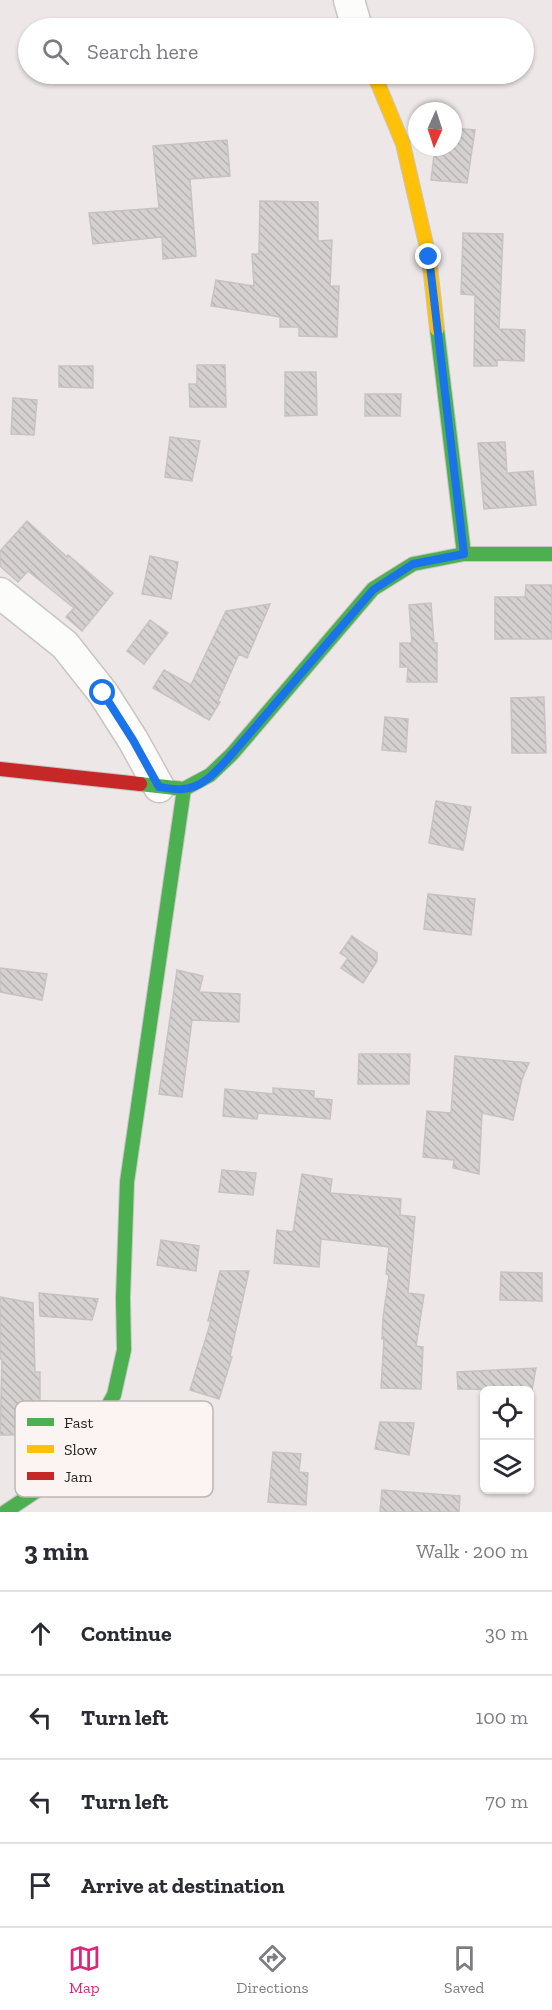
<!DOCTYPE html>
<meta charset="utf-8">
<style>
body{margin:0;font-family:"Zilla Slab",serif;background:#f2f2f3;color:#2b2b33}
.controls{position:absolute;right:18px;bottom:18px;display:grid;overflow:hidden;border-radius:9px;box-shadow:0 2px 4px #0004}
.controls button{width:54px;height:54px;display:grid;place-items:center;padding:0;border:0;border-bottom:2px solid #e1e1e2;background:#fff;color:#2b2b33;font:30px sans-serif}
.compass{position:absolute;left:408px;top:102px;width:54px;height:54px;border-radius:50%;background:#fff;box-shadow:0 2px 4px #0004;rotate:183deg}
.stop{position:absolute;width:18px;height:18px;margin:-14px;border:4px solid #1a73e8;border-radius:50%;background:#fff}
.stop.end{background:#1a73e8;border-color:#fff;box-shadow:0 2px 6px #0008}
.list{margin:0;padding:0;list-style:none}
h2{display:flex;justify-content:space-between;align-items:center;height:78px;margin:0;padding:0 24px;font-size:26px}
h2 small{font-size:20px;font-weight:400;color:#7c7c81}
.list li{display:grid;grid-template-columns:39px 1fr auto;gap:18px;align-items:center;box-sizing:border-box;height:84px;padding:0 24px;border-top:2px solid #e1e1e2}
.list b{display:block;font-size:22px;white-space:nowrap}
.list em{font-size:20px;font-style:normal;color:#7c7c81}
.icon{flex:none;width:33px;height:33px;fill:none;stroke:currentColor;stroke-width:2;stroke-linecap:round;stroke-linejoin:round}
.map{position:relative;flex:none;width:552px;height:1512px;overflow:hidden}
.search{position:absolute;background:#fff;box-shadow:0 2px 4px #0004;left:18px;right:18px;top:18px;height:66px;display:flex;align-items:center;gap:15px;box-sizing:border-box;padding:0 21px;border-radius:33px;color:#7c7c81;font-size:22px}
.sheet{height:414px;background:#fff}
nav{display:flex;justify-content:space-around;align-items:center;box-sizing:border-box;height:84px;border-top:2px solid #e1e1e2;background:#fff;font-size:16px;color:#7c7c81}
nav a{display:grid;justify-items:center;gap:3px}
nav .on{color:#db2777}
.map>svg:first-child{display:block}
.building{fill:url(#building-back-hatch);stroke:#c6c3c2;stroke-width:1.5}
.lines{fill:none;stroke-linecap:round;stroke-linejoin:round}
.street-casing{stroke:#c9c5c4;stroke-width:33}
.fast-casing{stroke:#c9c5c4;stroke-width:16}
.slow-casing{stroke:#c9c5c4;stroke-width:16}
.jam-casing{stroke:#c9c5c4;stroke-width:16}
.street{stroke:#fcfcfb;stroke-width:30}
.fast{stroke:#4caf50;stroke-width:14}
.slow{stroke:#ffc107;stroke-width:14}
.jam{stroke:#c62828;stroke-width:14}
.route{stroke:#1a73e8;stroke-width:8}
.key{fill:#fcf4f2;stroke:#bcb6b4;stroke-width:1.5}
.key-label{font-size:16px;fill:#272423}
</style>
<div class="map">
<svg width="552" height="1512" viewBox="0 0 552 1512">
<defs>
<pattern id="building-back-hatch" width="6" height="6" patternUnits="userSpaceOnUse" patternTransform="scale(1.5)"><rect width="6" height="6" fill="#d5d1d0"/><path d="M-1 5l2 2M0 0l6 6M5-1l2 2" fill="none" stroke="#b7b3b2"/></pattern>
</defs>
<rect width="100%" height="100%" fill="#ede8e7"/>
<path class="building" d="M453,128l22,2 -8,53 -36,-3 4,-33h18z
M227,140l3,36 -40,3 6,77 -33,3 -1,-22 -69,7 -4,-31 70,-5 -6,-62z
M260,201l58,1v39l14,-1 -2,46h9l-2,51 -38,-1v-9h-19v-10l-69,-11 5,-26 38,6 -2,-32h7z
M463,233l40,1 -4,95 26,1 -1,31 -27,-1v6h-23l1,-71 -14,-1z
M197,365h28l1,42h-36l-1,-23h8z
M59,366h34v22l-34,-1z
M285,372h31l1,43 -32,1z
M365,394h36l-1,22h-35z
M13,398l24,2 -3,35 -23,-1z
M170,437l30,4 -8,40 -27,-4z
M505,442l2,31 26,-2 3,34 -52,4 -6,-66z
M27,521l40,36 1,-2 45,38 -31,38 -16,-14 8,-9 -46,-37 -10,11 -18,-16v-15z
M150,556l28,6 -7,37 -29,-5z
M526,585h26v54h-57v-42h30z
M431,603l3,40h3v39h-30l1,-15h-8v-24h12l-3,-38z
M270,604l-23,54 -8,-4 -21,47 2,1 -11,18 -56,-32 11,-18 27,15 35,-74z
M150,620l18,13 -24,31 -17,-13z
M544,697l2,56h-34l-1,-55z
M385,717l23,2 -2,33 -24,-2z
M436,801l35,6 -8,43 -34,-7z
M428,894l47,5 -4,36 -47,-6z
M352,936l25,17v8l-14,22 -22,-15 7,-10 -8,-5z
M0,968l47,6 -5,26 -42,-8z
M177,970l26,6 -4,16 41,2 -1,28 -47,-2 -10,77 -23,-3z
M359,1054h51l-1,30h-51z
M455,1056l74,7 -7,16 -9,41 -31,-7 -3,61 -26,-6 1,-8 -31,-3 4,-46 24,2z
M273,1088l41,3v7l18,2 -2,19 -72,-6 -1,6 -34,-3 2,-27 48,5z
M222,1170l34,3 -3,22 -34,-3z
M302,1174l30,5 -2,14 71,6 -1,16 15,2 -7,76 16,2 -8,51 7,1 -2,42 -40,-1 3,-49h-2l1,-21 6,-43 -3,-1 3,-27 -68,-8 -2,28 -45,-4 3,-33 16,2z
M161,1240l38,6 -3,25 -39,-6z
M220,1271h29l-19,85 2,1 -13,42 -29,-9 21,-69h-3z
M501,1272l41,1v28l-42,-1z
M39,1293l59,6 -6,21 -52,-4z
M0,1297l33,6 2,69h5v29h8v34h-48l2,-76h-2z
M536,1368l-4,22 -74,-1 -1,-17z
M380,1422l34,1 -5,32 -34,-6z
M273,1452l28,2 -2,18 9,1 -2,32 -38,-3z
M382,1490l78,6 -1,16h-79z"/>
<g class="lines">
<g class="street-casing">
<path id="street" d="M349,0l8,28
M0,593l65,52 38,48 30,47 26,47"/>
</g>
<g class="fast-casing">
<path id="fast" d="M437,329l27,225
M140,784l44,5 26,-14 22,-21 141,-165 40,-25 51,-10h88
M5,1512l54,-36 27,-31 28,-50 10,-45 -1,-52 4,-116 57,-393"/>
</g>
<g class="slow-casing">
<path id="slow" d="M374,74l29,70 26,113 8,72"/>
</g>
<g class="jam-casing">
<path id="jam" d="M0,769l140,15"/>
</g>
<use href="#street" class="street"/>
<use href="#fast" class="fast"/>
<use href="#slow" class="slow"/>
<use href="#jam" class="jam"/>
</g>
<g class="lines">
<path class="route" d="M103,693l30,47 26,47c8,1 16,3 24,2 21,-1 36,-21 49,-35l141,-164 40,-26 51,-10 -35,-297"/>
</g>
<rect x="15" y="1401" width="198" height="96" rx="9" class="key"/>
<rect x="27" y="1418" width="27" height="8" fill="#4caf50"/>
<rect x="27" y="1445" width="27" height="8" fill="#ffc107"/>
<rect x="27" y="1472" width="27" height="8" fill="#c62828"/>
<g class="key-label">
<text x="64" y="1428">Fast</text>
<text x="64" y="1455">Slow</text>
<text x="64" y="1482">Jam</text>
</g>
</svg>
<div class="controls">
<button><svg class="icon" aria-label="locate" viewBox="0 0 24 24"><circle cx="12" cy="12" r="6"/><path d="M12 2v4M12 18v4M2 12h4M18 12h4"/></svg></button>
<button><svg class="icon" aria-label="layers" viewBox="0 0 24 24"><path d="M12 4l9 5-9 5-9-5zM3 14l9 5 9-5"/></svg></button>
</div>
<svg class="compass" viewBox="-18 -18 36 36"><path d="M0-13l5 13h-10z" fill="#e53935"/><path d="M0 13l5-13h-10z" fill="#7c7c81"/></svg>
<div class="stop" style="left:103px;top:693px"></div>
<div class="stop end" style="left:429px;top:257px"></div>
<div class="search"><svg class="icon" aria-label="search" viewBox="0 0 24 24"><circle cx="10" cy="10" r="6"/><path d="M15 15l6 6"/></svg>Search here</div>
</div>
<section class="sheet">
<h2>3 min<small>Walk · 200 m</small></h2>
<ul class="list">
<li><svg class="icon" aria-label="ahead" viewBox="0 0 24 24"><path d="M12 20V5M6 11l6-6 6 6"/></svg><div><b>Continue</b></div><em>30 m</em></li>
<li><svg class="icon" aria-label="left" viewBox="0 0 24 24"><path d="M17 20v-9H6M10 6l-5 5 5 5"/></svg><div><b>Turn left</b></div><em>100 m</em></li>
<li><svg class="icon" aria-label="left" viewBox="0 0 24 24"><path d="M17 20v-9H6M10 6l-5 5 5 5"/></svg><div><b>Turn left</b></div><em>70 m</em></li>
<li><svg class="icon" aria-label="arrive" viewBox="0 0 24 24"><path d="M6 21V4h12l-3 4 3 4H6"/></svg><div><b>Arrive at destination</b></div></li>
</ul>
</section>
<nav>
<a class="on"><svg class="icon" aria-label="map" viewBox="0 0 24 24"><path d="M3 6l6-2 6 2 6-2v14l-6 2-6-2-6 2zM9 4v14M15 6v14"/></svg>Map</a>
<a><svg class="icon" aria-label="directions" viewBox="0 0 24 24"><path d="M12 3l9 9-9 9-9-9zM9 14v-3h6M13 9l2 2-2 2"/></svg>Directions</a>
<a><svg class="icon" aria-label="saved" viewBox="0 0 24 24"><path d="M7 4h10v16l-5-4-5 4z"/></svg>Saved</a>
</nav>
